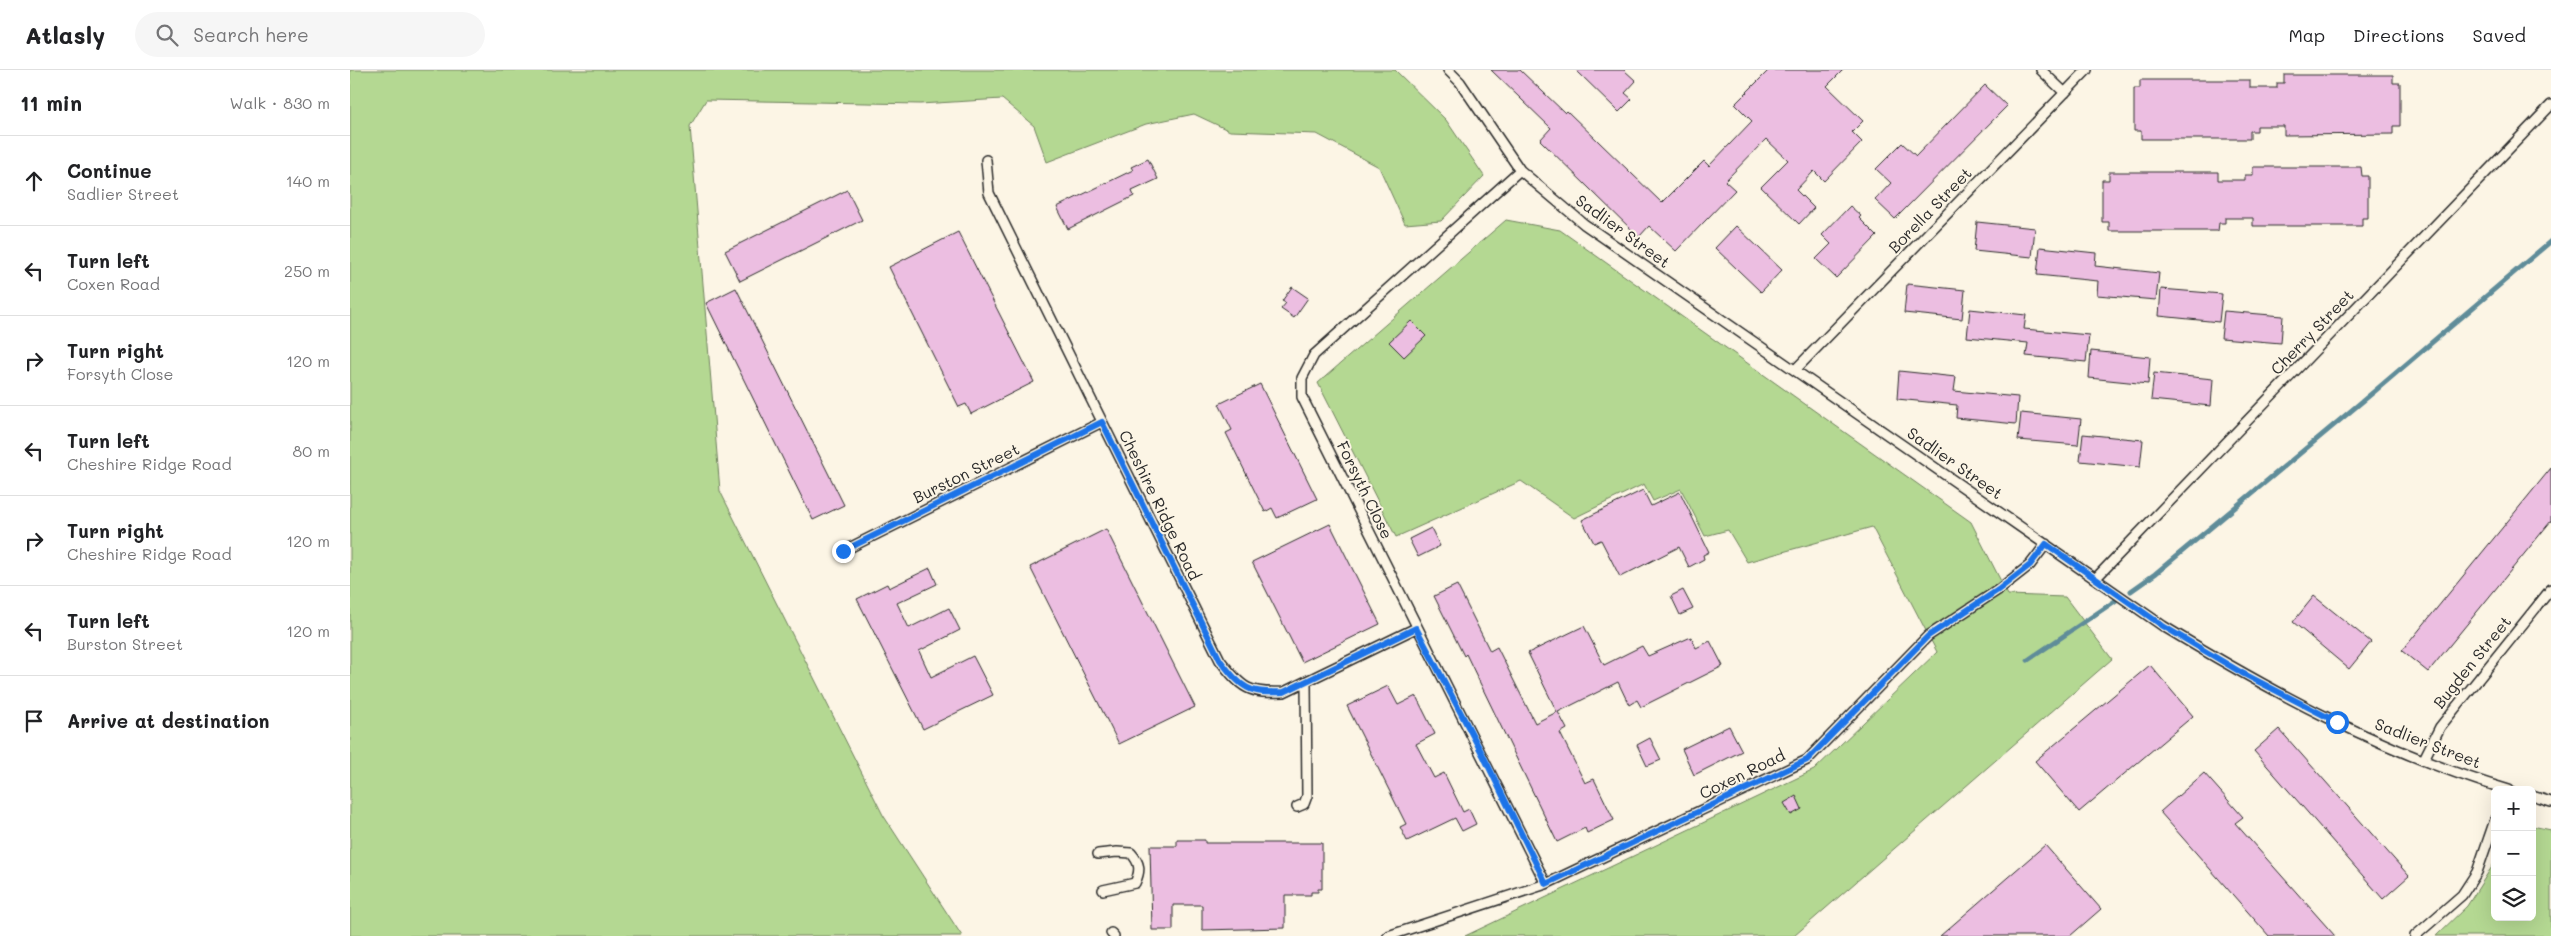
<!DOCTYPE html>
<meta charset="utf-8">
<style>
body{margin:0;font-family:Mali,sans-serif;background:#f6f6f6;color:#202124}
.controls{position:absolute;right:15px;bottom:15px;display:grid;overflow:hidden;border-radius:8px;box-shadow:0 5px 20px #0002}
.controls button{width:45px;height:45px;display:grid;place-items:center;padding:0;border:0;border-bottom:1px solid #e0e0e0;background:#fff;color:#202124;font:25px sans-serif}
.stop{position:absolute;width:15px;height:15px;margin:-11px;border:4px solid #1a73e8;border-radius:50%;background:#fff}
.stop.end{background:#1a73e8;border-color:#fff;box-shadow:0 1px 5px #0008}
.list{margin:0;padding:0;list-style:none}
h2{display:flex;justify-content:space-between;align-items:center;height:65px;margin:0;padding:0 20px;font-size:21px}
h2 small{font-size:16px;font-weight:400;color:#757577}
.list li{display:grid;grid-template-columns:32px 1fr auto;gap:15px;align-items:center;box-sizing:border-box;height:90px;padding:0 20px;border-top:1px solid #e0e0e0}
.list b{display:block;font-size:19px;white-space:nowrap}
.list p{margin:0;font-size:16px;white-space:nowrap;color:#757577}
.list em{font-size:16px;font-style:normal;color:#757577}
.icon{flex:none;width:28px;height:28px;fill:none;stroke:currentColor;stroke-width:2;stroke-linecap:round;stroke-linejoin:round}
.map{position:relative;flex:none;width:2201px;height:866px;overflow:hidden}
header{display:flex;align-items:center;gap:30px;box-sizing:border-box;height:70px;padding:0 25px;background:#fff;border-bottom:1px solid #e0e0e0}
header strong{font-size:24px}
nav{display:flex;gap:28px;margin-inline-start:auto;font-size:18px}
.search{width:350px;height:45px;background:#f6f6f6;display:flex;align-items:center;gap:12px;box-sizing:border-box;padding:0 18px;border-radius:28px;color:#757577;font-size:19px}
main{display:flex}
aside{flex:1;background:#fff}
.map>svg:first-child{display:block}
.green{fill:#b4d892;stroke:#70825e}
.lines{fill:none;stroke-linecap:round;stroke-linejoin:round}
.stream{stroke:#5f8c99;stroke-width:5}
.building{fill:#ecbee1;stroke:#2b2b2b}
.service-casing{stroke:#2b2b2b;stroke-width:12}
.service{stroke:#fcf5e5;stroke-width:9}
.route{stroke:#1a73e8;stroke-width:6}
.labels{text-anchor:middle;stroke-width:4;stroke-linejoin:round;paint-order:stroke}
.street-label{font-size:16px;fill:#2b2b2b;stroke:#fcf5e5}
</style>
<header>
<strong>Atlasly</strong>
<div class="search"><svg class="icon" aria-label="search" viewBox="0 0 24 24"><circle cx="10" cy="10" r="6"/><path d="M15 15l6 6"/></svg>Search here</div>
<nav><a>Map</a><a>Directions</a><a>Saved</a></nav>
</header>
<main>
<aside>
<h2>11 min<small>Walk · 830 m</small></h2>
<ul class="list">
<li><svg class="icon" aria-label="ahead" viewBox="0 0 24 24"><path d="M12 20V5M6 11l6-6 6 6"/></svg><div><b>Continue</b><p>Sadlier Street</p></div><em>140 m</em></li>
<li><svg class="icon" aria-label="left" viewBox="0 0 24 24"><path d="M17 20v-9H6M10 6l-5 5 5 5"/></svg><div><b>Turn left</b><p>Coxen Road</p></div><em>250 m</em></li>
<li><svg class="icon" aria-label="right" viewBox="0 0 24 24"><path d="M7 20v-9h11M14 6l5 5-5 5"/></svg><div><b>Turn right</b><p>Forsyth Close</p></div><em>120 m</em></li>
<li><svg class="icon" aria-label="left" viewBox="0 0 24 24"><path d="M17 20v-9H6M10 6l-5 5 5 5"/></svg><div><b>Turn left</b><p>Cheshire Ridge Road</p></div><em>80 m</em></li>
<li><svg class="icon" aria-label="right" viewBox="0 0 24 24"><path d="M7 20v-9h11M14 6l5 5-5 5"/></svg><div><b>Turn right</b><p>Cheshire Ridge Road</p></div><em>120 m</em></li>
<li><svg class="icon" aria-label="left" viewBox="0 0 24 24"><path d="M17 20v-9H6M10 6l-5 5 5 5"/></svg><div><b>Turn left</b><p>Burston Street</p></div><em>120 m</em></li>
<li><svg class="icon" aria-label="arrive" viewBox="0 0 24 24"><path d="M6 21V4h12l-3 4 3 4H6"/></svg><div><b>Arrive at destination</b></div></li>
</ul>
</aside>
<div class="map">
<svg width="2201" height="866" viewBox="0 0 2201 866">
<rect width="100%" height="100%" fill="#fcf5e5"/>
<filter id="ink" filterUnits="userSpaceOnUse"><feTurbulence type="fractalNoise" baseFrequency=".02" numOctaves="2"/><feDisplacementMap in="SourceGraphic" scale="10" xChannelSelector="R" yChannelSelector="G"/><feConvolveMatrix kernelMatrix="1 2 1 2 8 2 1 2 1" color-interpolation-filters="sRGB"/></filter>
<g filter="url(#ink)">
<path class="green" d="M0,0h1045l51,50 38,56 -43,45 -36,3 -26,-57 -62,-33 -87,-3 -36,-17 -48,10 -99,38 -13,-36 -32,-27 -82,5 -214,-4 -16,26 30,365 163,324 79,121h-612z
M1156,150l54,10 411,292 37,73 57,2 47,62 -318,277h-329l349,-166 123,-118 -65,-125 -125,35 -19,-32 -23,6 -24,-47 -28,12 -9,-17 -70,34 -53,-37 -125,56 -78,-154z
M2182,756l19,4v106h-115l31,-30 28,-44v55h37z"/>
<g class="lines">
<path class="stream" d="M1781,521l24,-17 221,-184 175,-149
M1678,590l87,-59"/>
</g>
<path class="building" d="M1141,0h29l45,43 2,-2 95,92 42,-42 5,5 43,-45 -17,-17 34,-34h74l-16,16 36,35 -11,11 10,10 -38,39 -10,-10 -18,19 18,18 -15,16 -38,-37 27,-27 -22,-21 -41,42 10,9 -59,61 -27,-25 -10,11 -99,-97 11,-12z
M1226,0h48l12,11 -11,12 7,6 -13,13z
M1934,5h109v8h7v43h-7v8l-109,1v-9h-27v5h-7v8h-109v-8h-7v-43h6v-8h110v8h27v-5h7z
M1635,15l22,21 -112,113 -20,-19 16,-17 -15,-14 26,-26 14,13z
M798,89l10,20 -26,12 2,5 -66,33 -11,-22 76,-37 -2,-3z
M1903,97h108l1,9h6v42h-6v8h-109v-8h-28v5h-6l-1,8h-109v-9h-7v-42h7v-8h109v8h27v-5h8z
M497,120l15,30 -122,61 -15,-30z
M1500,136l11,10 -2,2 18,18 -41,42 -20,-19 15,-15 -9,-9z
M1627,152l58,6 -3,29 -58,-6z
M1386,156l46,44 -21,22 -46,-44z
M608,162l76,150 -63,32 -5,-10 -7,3 -70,-140z
M1690,177l56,6 -1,13 64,7 -3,27 -59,-5 1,-14 -61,-6z
M1557,214l58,6 -3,29 -58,-6z
M942,217l16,11 -14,20 -13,-9 5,-6 -4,-2z
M386,218l108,217 -31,15 -107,-217z
M1811,219l61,5 -3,28 -60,-6z
M1620,239l56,6 -2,14 65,6 -3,27 -60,-6 2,-13 -61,-6z
M1874,241l59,5 -2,27 -60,-5z
M1061,251l15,15 -22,21 -15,-15z
M1741,281l59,6 -2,27 -59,-6z
M1549,301l57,6 -2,14 64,6 -2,27 -60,-6 1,-13 -60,-6z
M1804,303l59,6 -2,27 -60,-6z
M910,314l57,115 -40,19 -5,-10 -7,4 -39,-79 6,-3 -13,-26z
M1671,343l60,6 -3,26 -60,-5z
M1733,364l60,6 -3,27 -60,-6z
M2201,398v53l-123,151 -26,-21z
M1293,420l8,16 29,-14 29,60 -6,3 1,4 -15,8 -10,-20 -59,30 -19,-37 -7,3 -12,-23z
M980,454l50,100 -78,38 -50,-100z
M1081,458l9,18 -22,11 -9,-18z
M756,459l89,178 -76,37 -89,-177z
M580,498l7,16 -40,19 12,25 40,-20 11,22 -41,21 12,26 42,-21 20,39 -70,34 -66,-130 30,-15 2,4z
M1107,515l33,66 7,-4 38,76 22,-11 -29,-59 56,-27 20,39 38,-19 6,10 43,-19 5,11 14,-7 13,25 -82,41 -4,-7 -8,5 -11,-23 -60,30 9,17 -7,4 25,50 9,-4 20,41 -27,13 -2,-5 -28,14 -91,-188 -2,2 -30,-60z
M1333,520l10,19 -13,6 -9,-19z
M1964,526l57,46 -22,27 -56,-47z
M1800,595l43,51 -114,96 -44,-51z
M1038,616l10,19 18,-9 19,38 -19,10 18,34 10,-5 19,39 6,-3 7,15 -14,7 -7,-13 -48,23 -7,-14 6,-3 -59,-118z
M1379,656l13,25 -48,24 -12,-26z
M1929,659l130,147 -26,23 -129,-148z
M1300,668l11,22 -14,6 -10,-21z
M1854,703l39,44 -8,6 100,113h-66l-109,-124z
M1446,726l6,13 -11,6 -7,-12z
M827,770h28v3h117v46h-4v3h-7v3h-26v33l-83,2v-25h-29v25h-21l-2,-84h27z
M1695,775l56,64 -31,27h-130z"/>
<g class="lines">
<g class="service-casing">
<path id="service" d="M1098,0l12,12 60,88 64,54 579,402c109,66 223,128 346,164
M1691,0l24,23
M636,90l3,33 231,467c22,29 29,34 64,32l132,-64
M1170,100l-206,185 -12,23v19l244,487
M1445,300l292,-300
M493,481l259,-129
M1745,509l456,-474
M2074,689l16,-32 111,-138
M2182,726l19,6
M947,737l7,-3 3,-8 -1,-114
M748,784l19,-2 14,1c9,10 10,17 4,30l-32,7
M761,863l3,3
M1038,866l158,-52 261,-124 121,-124 70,-46 32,-25 16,-21
M2065,866l47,-41 15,-23 18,-52"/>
</g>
<use href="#service" class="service"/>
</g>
</g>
<g class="lines" filter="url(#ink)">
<path class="route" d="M493,481l259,-129 118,238c22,29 29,34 64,32l132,-64 67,127 63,129 261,-124 121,-124 70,-46 32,-25 16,-21 117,82 79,47 95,49"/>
</g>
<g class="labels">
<g class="street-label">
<text transform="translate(1580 140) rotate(-46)" y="6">Borella Street</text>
<text transform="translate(1273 161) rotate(36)" y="6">Sadlier Street</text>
<text transform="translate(1962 262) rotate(-46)" y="6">Cherry Street</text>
<text transform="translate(1605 393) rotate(35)" y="6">Sadlier Street</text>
<text transform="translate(616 403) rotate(-26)" y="6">Burston Street</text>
<text transform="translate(1015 420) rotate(64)" y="6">Forsyth Close</text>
<text transform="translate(810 435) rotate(64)" y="6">Cheshire Ridge Road</text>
<text transform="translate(2122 592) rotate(-51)" y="6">Bugden Street</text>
<text transform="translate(2078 673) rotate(21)" y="6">Sadlier Street</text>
<text transform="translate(1392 704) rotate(-26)" y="6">Coxen Road</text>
</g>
</g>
</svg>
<div class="controls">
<button>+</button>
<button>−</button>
<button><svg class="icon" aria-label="layers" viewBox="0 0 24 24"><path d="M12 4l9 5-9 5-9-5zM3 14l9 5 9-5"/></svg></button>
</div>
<div class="stop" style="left:1987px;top:652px"></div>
<div class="stop end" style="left:493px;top:481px"></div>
</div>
</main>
